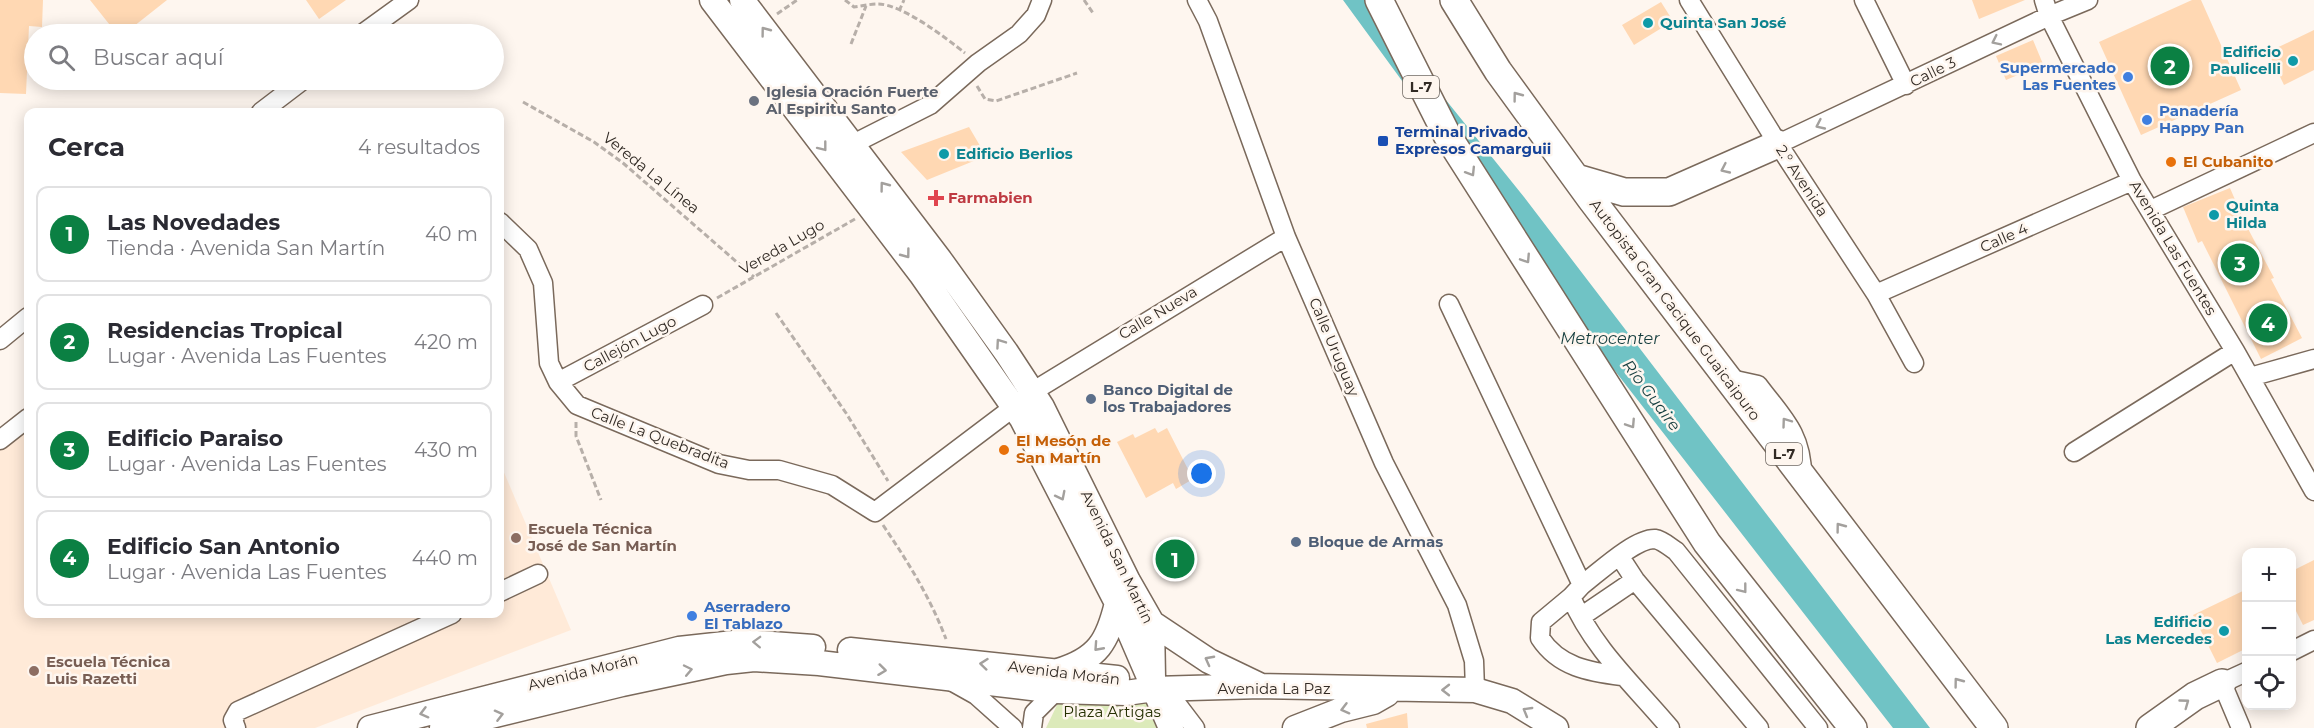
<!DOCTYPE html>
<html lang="es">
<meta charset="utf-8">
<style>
body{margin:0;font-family:Montserrat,sans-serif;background:#f2f2f3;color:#2b2b33}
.controls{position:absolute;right:18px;bottom:18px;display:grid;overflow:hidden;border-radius:12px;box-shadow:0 3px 15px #0003}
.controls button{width:54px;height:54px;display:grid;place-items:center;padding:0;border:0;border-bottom:2px solid #e1e1e2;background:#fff;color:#2b2b33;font:30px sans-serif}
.you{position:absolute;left:1202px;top:474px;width:21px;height:21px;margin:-15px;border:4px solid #fff;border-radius:50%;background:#1a73e8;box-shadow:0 0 0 9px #1a73e833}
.badge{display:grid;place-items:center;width:39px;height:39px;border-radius:50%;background:#0b8043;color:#fff;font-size:20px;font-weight:700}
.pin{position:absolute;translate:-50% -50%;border:3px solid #fff;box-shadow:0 2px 6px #0006}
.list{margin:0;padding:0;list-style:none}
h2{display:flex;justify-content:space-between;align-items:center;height:78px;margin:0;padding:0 24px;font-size:26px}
h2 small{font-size:20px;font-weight:400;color:#7c7c81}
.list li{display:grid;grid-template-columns:39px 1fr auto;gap:18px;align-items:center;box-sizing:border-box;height:96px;margin:0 12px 12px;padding:0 12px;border:2px solid #e1e1e2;border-radius:12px}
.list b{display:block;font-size:22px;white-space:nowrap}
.list p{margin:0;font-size:20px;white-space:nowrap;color:#7c7c81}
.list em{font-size:20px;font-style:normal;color:#7c7c81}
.icon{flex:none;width:33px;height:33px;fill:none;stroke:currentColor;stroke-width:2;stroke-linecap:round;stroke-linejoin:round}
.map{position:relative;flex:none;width:2314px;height:728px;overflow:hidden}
.search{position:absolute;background:#fff;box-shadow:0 3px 15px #0003;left:24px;top:24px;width:480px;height:66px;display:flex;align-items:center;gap:15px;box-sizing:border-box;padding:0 21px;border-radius:33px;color:#7c7c81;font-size:22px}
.panel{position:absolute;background:#fff;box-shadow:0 3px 15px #0003;left:24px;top:108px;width:480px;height:510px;border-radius:12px}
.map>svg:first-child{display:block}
.built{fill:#ffead8}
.green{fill:#dceaba}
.water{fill:#70c3c5}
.building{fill:#ffd8b3}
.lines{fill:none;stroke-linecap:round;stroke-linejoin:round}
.minor-casing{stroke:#7a695b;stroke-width:21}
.major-casing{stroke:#7a695b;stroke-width:27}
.highway-casing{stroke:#7a695b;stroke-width:30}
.path{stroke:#b7afa9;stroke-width:3;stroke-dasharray:6 3;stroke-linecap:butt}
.minor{stroke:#fff;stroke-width:18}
.major{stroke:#fff;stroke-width:24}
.highway{stroke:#fff;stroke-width:27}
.oneway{stroke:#a3a09d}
.culture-dot{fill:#0f9aa8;stroke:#fef6ef;stroke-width:2}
.shop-dot{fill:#3f7fe0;stroke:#fef6ef;stroke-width:2}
.worship-dot{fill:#6b7280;stroke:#fef6ef;stroke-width:2}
.transit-dot{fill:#1a4fb4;stroke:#fef6ef;stroke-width:2}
.food-dot{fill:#e8710a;stroke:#fef6ef;stroke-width:2}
.health-dot{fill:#e0444e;stroke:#fef6ef;stroke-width:2}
.service-dot{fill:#5c6f8a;stroke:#fef6ef;stroke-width:2}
.education-dot{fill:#8d6e63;stroke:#fef6ef;stroke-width:2}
.labels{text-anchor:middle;stroke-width:5;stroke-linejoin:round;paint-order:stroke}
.shield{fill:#fef6ef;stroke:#6f6862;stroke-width:1.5}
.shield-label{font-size:14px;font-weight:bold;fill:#322b25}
.culture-label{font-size:15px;font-weight:bold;fill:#0d838f;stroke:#fef6ef;text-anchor:start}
.shop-label{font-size:15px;font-weight:bold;fill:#366cbe;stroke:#fef6ef;text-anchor:start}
.street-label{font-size:15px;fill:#322b25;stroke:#fef6ef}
.worship-label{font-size:15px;font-weight:bold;fill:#5b616d;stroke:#fef6ef;text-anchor:start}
.transit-label{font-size:15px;font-weight:bold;fill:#164399;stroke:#fef6ef;text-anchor:start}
.food-label{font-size:15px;font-weight:bold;fill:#c56008;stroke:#fef6ef;text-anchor:start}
.health-label{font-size:15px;font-weight:bold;fill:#be3a42;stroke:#fef6ef;text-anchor:start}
.service-label{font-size:15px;font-weight:bold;fill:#4e5e75;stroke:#fef6ef;text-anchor:start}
.education-label{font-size:15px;font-weight:bold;fill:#785e54;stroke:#fef6ef;text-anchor:start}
.park-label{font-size:15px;fill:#263002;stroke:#fef6ef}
.water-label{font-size:16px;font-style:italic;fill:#143d3e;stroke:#fef6ef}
</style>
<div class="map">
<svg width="2314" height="728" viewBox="0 0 2314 728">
<rect width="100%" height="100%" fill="#fef6ef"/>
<path class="built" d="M28,421v193h472v-151l71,167 -256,98h-315v-284z"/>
<path class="green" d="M1071,696l94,2 14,30h-133l11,-23z"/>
<path class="water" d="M1343,0h29l24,38 128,159 406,531h-37l-299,-384z"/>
<path class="building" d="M0,0h43l-1,27 -13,-1 -3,68 -26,-1z
M90,0h77l-43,34h-7z
M306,0h40l-27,19z
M1972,0h53l-46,19z
M2192,0h9l40,90 -100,45 -42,-93z
M1661,2l12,19 -39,24 -12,-20z
M2314,30v40l-30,15 -16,-33z
M2033,40l10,24 -37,16 -10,-24z
M969,127l17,29 -59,24 -26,-28z
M2230,188l15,35 29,55 -3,1 31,59 -41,21 -59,-118 -4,2 -15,-36z
M1155,428l3,5 9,-5 26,51 -17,10 -3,-6 -27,15 -29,-56 16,-8 2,4z
M2314,560v60l-11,5 -11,-22v-32z
M2247,589v59l-30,15 -24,-48z
M1407,713l1,15h-41l-1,-4z"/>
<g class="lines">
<g class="minor-casing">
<path id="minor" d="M1197,0l11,21 78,216 98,226 73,142 17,56 1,29
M1689,0l89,144 98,150 38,69
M1864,0l42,85
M2044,0l5,16 83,165 103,170 79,140
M362,34l47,-34
M261,112l42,-32
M853,144l77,-39 48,-42 41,-29 17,-19 6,-15
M1778,144l271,-128 39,-16
M2151,210l163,-77
M500,222l28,27 15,34 6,80 9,19 19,23 142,59 30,6h30l53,15 43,27 139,-105
M1876,294l256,-113
M1449,304l133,281 -11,12c22,52 64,89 99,131
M0,340l28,-23
M2250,377l64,-18
M1726,378l32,7c23,31 44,48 44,90
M558,382l145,-77
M1032,392l254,-155
M0,440l28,-22
M2074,452l161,-101
M1620,557l15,23 124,148
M1582,585c16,-12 53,-47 73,-46 7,1 15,8 21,12l142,177
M500,592l38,-18
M1571,597l-30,25 -1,16c19,29 49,34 82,38
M1582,616l53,-36
M2292,651l22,-11
M951,681l25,14 37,33
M1154,689l22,14 19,25
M236,728l-3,-8 5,-9 214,-97
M1032,728l2,-15 22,-22
M2241,728l-19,-45 24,-11"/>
</g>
<g class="major-casing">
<path id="major" d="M712,0l209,274 101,145 95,184 54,125
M742,0l198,260 66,92 36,55 86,174 24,42 1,55
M1152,623l57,38 50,24
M850,650l267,28
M1058,671c40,-12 50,-30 59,-68
M370,728l309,-79 64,-7 70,5
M442,728l180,-44 104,-22 28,-3 65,4 237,28 70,2 28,-4 107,-3 214,4 37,11 44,27
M1295,728l46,-18 32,-8 14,-8"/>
</g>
<g class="highway-casing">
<path id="highway" d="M1379,0l68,135 260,408 146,185
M1454,0l44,71 93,128 403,529
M1576,178l48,14h45l109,-48
M2150,728l45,-32 27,-13"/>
</g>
<path class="path" d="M845,0l9,7c8,-1 16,-3 24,-3 24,0 68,34 87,49
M1084,0l9,13
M899,11l5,-11
M777,14l20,-14
M851,44l15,-38
M977,86l8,13 11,2 81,-28
M523,102l71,40 29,21 131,114
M717,298l138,-79
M776,313l70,100 42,68
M576,422v14l25,64
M883,525c25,37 47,72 63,114"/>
<use href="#minor" class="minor"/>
<use href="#major" class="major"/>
<use href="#highway" class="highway"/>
</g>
<defs><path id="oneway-chevron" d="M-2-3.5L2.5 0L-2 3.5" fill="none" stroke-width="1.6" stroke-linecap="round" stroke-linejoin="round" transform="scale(1.5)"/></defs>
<g class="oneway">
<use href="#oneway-chevron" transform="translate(765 31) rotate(-127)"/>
<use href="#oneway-chevron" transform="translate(1996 41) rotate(154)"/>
<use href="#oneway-chevron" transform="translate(1517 96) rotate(-127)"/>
<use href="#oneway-chevron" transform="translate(1820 125) rotate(155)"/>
<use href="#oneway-chevron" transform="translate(823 147) rotate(52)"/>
<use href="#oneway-chevron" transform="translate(1725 169) rotate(155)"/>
<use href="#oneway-chevron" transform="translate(1471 172) rotate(58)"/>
<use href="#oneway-chevron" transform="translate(884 186) rotate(-127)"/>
<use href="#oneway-chevron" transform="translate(906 254) rotate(53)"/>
<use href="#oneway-chevron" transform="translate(1526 259) rotate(57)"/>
<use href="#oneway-chevron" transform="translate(1000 343) rotate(-125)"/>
<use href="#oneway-chevron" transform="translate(1786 422) rotate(-126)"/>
<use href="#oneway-chevron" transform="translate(1631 424) rotate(57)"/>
<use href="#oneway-chevron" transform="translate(1061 496) rotate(63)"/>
<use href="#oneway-chevron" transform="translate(1840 527) rotate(-127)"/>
<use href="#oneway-chevron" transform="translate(1743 589) rotate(52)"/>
<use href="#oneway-chevron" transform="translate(757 642) rotate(-178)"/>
<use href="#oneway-chevron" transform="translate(1098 647) rotate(132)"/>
<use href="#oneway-chevron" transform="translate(1209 660) rotate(-152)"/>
<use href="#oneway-chevron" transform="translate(984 664) rotate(-174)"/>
<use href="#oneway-chevron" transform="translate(688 670) rotate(-12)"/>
<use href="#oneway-chevron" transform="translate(882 670) rotate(7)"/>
<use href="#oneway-chevron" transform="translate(1958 682) rotate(-127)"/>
<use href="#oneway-chevron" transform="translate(1446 690) rotate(-180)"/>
<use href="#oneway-chevron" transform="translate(2185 703) rotate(-36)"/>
<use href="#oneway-chevron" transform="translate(1345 709) rotate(165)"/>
<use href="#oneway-chevron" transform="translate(1527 711) rotate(-150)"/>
<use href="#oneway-chevron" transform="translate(424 713) rotate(165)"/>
<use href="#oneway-chevron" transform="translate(499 715) rotate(-14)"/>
</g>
<g class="culture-dot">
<circle cx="1648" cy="23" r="6"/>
<circle cx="2293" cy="61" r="6"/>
<circle cx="944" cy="154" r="6"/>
<circle cx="2214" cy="215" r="6"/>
<circle cx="2224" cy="631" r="6"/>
</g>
<g class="shop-dot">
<circle cx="2128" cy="77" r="6"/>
<circle cx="2147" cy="120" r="6"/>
<circle cx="692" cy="616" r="6"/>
</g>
<circle class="worship-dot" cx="754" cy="101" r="6"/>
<rect class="transit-dot" x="1377" y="135" width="12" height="12" rx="3"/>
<g class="food-dot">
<circle cx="2171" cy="162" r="6"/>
<circle cx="1004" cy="450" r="6"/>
</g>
<path class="health-dot" d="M933 189h6v6h6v6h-6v6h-6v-6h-6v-6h6z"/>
<g class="service-dot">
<circle cx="1091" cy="399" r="6"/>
<circle cx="1296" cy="542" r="6"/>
</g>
<g class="education-dot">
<circle cx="516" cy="538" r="6"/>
<circle cx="34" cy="671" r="6"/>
</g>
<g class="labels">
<g class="shield">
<rect x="1403" y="76" width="36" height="22" rx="4.5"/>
<rect x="1766" y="443" width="36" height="22" rx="4.5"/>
</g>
<g class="shield-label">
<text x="1421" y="92">L-7</text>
<text x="1784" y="459">L-7</text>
</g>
<g class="culture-label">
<text x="1660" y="28">Quinta San José</text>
<text x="2281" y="57" text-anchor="end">Edificio<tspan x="2281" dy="17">Paulicelli</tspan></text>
<text x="956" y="159">Edificio Berlios</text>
<text x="2226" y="211">Quinta<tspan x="2226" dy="17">Hilda</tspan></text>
<text x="2212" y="627" text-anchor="end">Edificio<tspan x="2212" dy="17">Las Mercedes</tspan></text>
</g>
<g class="shop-label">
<text x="2116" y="73" text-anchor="end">Supermercado<tspan x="2116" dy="17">Las Fuentes</tspan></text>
<text x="2159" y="116">Panadería<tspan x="2159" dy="17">Happy Pan</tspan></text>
<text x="704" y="612">Aserradero<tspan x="704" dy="17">El Tablazo</tspan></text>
</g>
<g class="street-label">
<text transform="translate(1933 72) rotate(-26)" y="5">Calle 3</text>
<text transform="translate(651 173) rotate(39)" y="5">Vereda La Línea</text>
<text transform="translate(1802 181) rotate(57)" y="5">2.° Avenida</text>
<text transform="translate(2004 238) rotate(-24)" y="5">Calle 4</text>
<text transform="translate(782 247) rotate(-30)" y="5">Vereda Lugo</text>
<text transform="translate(2173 248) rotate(59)" y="5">Avenida Las Fuentes</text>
<text transform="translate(1675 310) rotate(53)" y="5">Autopista Gran Cacique Guaicaipuro</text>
<text transform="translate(1158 313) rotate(-31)" y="5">Calle Nueva</text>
<text transform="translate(630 344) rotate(-28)" y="5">Callejón Lugo</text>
<text transform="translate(1334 347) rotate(67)" y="5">Calle Uruguay</text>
<text transform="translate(660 438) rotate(21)" y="5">Calle La Quebradita</text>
<text transform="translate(1117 557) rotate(64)" y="5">Avenida San Martín</text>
<text transform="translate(583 672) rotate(-14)" y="5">Avenida Morán</text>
<text transform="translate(1064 673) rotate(7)" y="5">Avenida Morán</text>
<text x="1274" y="694">Avenida La Paz</text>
</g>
<g class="worship-label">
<text x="766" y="97">Iglesia Oración Fuerte<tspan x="766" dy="17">Al Espiritu Santo</tspan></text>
</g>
<g class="transit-label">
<text x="1395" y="137">Terminal Privado<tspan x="1395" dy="17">Expresos Camarguii</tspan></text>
</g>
<g class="food-label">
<text x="2183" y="167">El Cubanito</text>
<text x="1016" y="446">El Mesón de<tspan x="1016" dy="17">San Martín</tspan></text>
</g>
<g class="health-label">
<text x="948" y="203">Farmabien</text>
</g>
<g class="service-label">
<text x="1103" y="395">Banco Digital de<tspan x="1103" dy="17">los Trabajadores</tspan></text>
<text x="1308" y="547">Bloque de Armas</text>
</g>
<g class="education-label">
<text x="528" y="534">Escuela Técnica<tspan x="528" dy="17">José de San Martín</tspan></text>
<text x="46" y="667">Escuela Técnica<tspan x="46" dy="17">Luis Razetti</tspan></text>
</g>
<g class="park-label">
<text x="1112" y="717">Plaza Artigas</text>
</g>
<g class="water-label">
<text x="1610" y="344">Metrocenter</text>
<text transform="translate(1652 395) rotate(53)" y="6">Río Guaire</text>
</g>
</g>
</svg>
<div class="controls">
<button>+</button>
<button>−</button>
<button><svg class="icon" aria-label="locate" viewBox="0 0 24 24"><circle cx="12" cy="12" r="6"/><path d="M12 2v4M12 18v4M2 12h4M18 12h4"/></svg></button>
</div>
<div class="you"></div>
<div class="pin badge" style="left:1175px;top:559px">1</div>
<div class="pin badge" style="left:2170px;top:66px">2</div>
<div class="pin badge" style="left:2240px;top:263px">3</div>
<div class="pin badge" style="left:2268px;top:323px">4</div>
<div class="search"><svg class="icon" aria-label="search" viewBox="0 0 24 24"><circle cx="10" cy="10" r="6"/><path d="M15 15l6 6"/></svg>Buscar aquí</div>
<section class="panel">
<h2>Cerca<small>4 resultados</small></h2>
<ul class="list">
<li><span class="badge">1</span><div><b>Las Novedades</b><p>Tienda · Avenida San Martín</p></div><em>40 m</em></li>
<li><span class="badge">2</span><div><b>Residencias Tropical</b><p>Lugar · Avenida Las Fuentes</p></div><em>420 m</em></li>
<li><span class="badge">3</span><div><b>Edificio Paraiso</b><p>Lugar · Avenida Las Fuentes</p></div><em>430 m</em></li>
<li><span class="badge">4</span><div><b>Edificio San Antonio</b><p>Lugar · Avenida Las Fuentes</p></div><em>440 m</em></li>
</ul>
</section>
</div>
